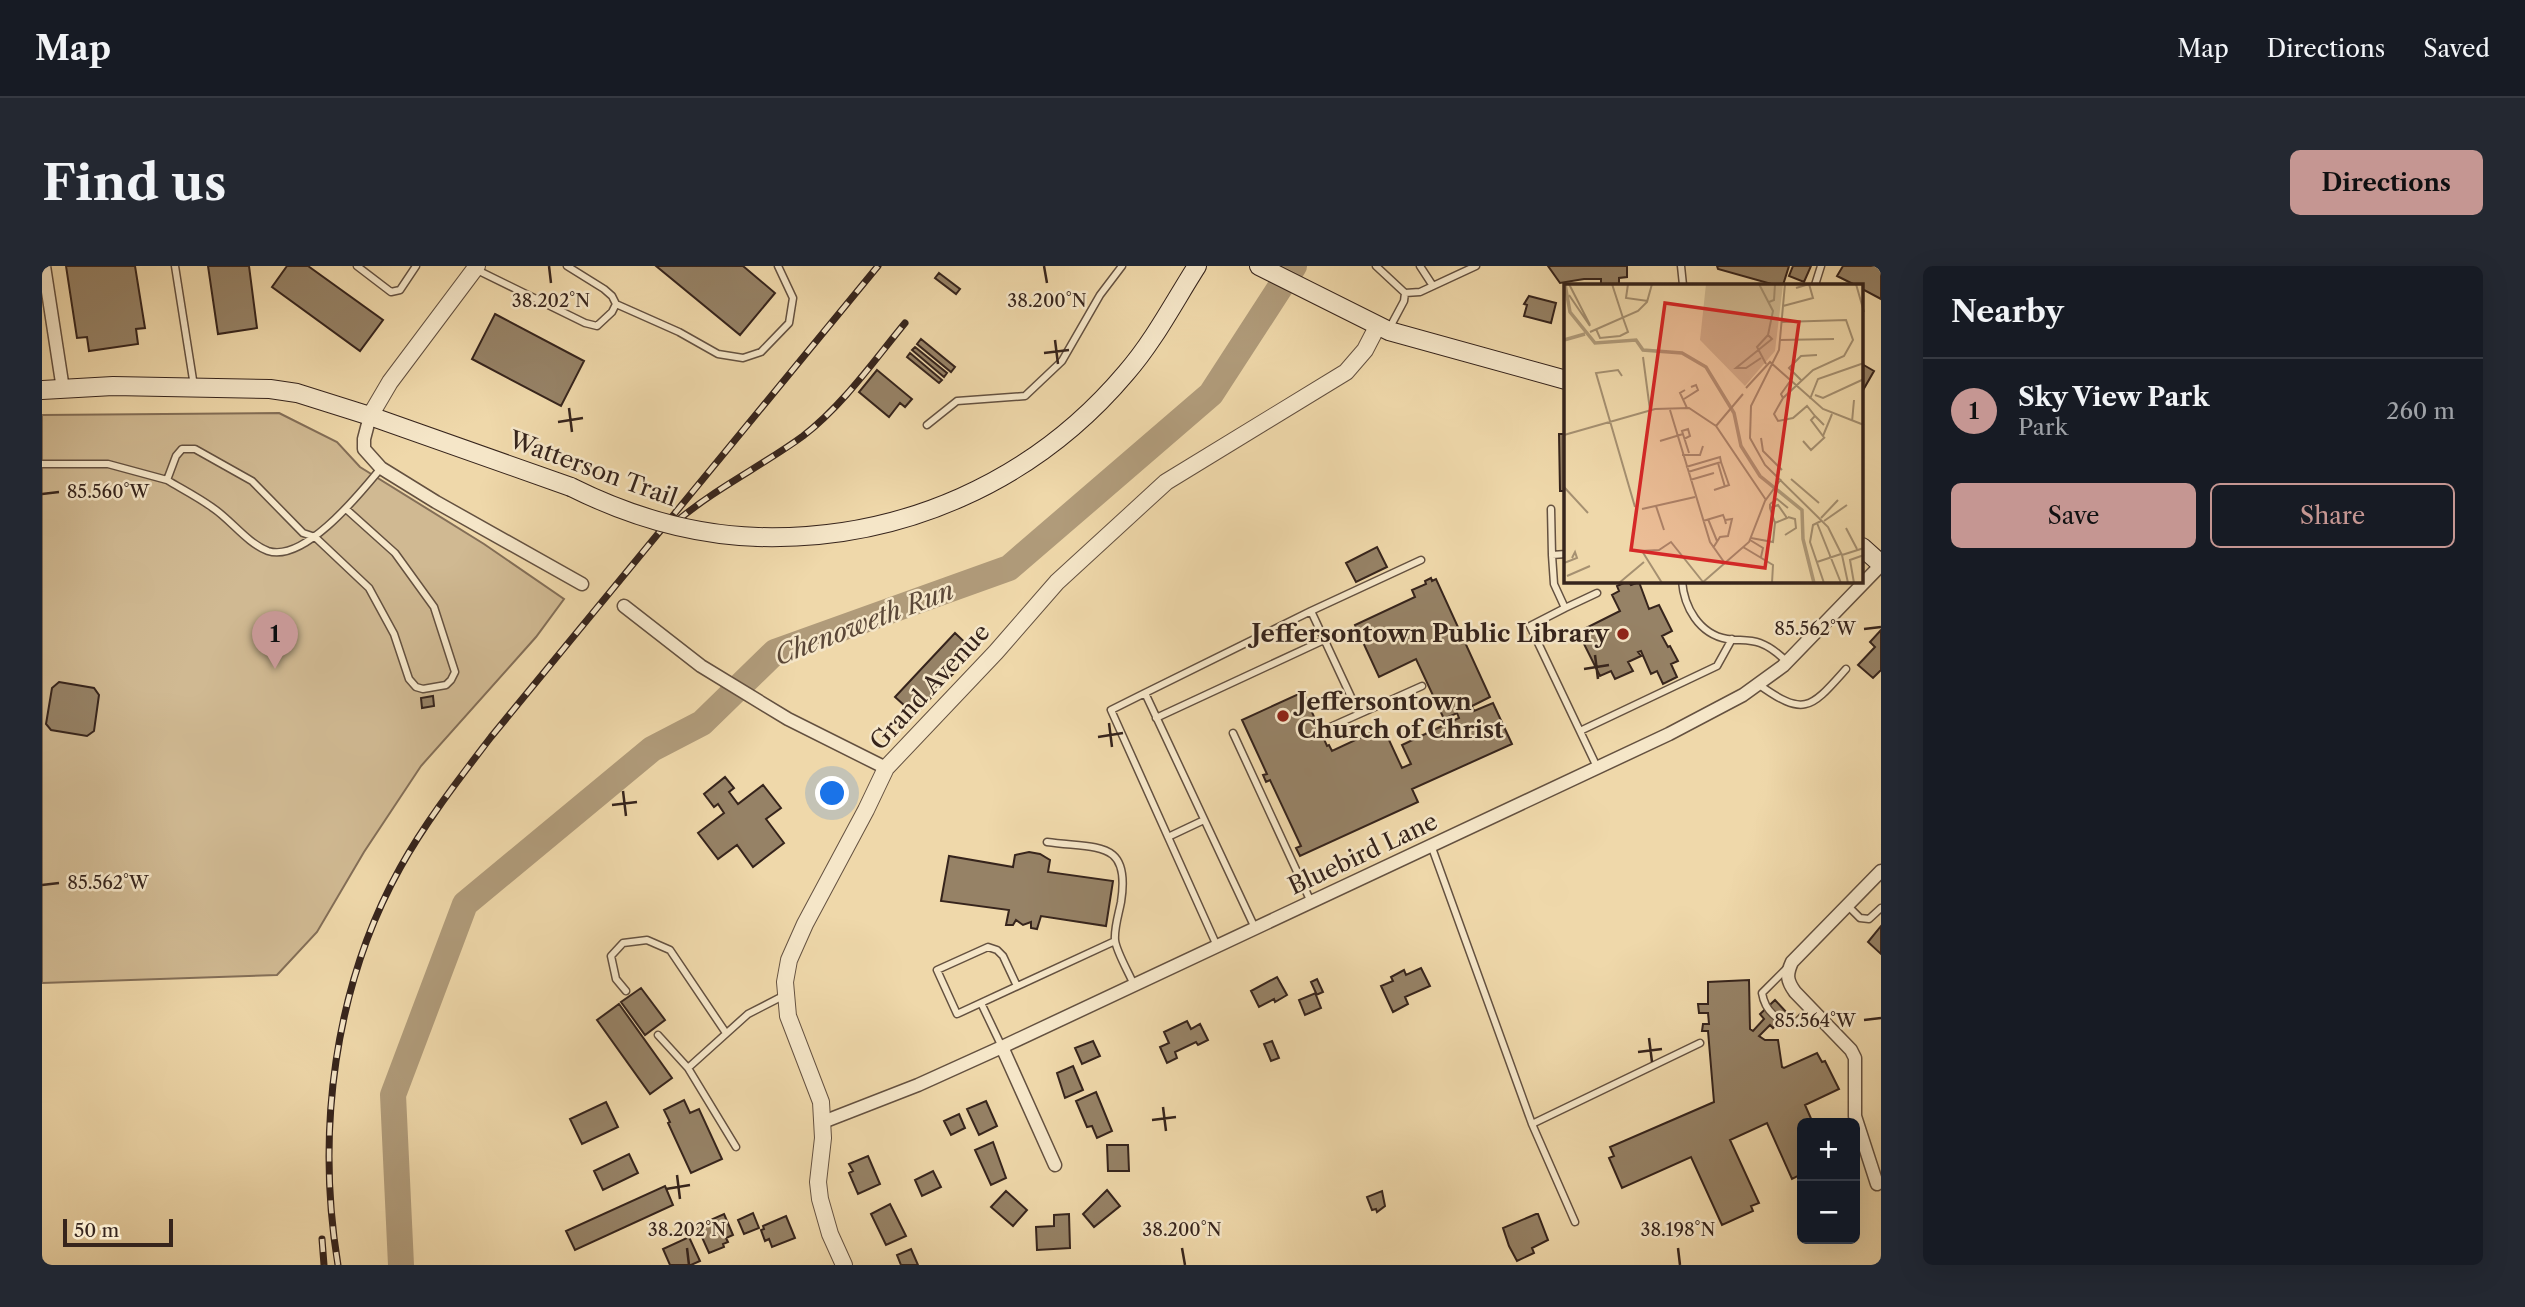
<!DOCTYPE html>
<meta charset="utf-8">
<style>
body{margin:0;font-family:"Libre Caslon Text",serif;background:#242831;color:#f1f3f6}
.controls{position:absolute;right:21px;bottom:21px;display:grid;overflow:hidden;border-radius:10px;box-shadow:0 7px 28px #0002}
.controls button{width:63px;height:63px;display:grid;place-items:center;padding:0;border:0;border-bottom:2px solid #363941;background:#171b24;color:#f1f3f6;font:35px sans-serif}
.scale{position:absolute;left:21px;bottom:18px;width:110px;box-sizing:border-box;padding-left:7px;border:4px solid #36241c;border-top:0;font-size:19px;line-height:24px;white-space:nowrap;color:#36241c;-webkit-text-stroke:5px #f5e6c8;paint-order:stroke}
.you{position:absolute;left:791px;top:528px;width:24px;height:24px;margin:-18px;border:5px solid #fff;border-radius:50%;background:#1a73e8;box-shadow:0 0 0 10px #1a73e833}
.badge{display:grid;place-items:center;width:46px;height:46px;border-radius:50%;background:#c59692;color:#111;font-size:23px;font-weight:700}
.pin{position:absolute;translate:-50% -58px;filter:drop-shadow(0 2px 4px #0008)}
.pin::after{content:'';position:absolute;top:37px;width:24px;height:21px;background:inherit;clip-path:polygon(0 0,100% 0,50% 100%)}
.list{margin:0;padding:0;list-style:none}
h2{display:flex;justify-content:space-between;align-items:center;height:91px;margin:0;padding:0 28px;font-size:30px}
h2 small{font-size:23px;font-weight:400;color:#9ea1a6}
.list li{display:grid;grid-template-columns:46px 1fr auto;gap:21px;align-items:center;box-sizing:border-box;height:105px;padding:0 28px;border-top:2px solid #363941}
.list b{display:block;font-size:26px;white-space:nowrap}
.list p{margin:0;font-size:23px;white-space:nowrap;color:#9ea1a6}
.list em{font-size:23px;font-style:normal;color:#9ea1a6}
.actions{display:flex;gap:14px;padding:21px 28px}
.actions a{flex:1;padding:16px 0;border:2px solid #c59692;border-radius:10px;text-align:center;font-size:24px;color:#c59692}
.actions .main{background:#c59692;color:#111}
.map{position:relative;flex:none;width:1839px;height:999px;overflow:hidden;border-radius:10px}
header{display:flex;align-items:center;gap:42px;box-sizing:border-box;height:98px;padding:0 35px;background:#171b24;border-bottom:2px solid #363941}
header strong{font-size:33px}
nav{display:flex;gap:38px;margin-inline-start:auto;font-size:24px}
.intro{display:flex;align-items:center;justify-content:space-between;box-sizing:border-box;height:168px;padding:0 42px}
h1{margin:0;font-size:49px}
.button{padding:18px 32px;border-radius:10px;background:#c59692;color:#111;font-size:24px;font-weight:700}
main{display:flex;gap:42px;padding:0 42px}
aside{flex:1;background:#171b24;border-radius:10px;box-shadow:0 7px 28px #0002}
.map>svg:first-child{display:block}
.green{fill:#d0b992;stroke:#836e57;stroke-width:2}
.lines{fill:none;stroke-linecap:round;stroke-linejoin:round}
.river{stroke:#b09b7a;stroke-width:26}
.building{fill:#968266;stroke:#36241c;stroke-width:2}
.service-casing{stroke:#645140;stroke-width:9}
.minor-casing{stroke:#645140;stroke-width:15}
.tertiary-casing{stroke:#645140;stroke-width:18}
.secondary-casing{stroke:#36241c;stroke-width:20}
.service{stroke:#f5e6c8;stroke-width:6}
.minor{stroke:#f5e6c8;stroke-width:12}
.tertiary{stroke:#f5e6c8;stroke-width:16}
.secondary{stroke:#f5e6c8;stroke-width:18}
.rail-casing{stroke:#36241c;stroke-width:7}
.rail{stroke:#f5e6c8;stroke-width:4.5;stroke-dasharray:13;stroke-linecap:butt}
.secondary-bridge-casing{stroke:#36241c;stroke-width:20;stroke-linecap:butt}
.secondary-bridge{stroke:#f5e6c8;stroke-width:18}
.ticks{fill:none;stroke:#36241c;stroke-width:2.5}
.poi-dot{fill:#8f2418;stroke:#f5e6c8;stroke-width:2.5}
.labels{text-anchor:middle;stroke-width:5;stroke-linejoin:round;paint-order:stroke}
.street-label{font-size:24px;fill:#36241c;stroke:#f5e6c8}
.poi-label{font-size:24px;font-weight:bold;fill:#36241c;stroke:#f5e6c8;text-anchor:end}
.water-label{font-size:26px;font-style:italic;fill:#5b4838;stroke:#f5e6c8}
.inset-river{fill:none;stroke:#b09b7a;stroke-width:3.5}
.inset-road{fill:none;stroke:#a59071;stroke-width:2}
.view{fill:#d62828;fill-opacity:0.15;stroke:#d62828;stroke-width:3.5}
.inset-edge{fill:none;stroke:#36241c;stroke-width:3.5}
.ticks-label{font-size:18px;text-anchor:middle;fill:#36241c;stroke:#f5e6c8;stroke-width:5;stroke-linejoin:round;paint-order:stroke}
</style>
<header>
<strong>Map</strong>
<nav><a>Map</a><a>Directions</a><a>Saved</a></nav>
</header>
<div class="intro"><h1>Find us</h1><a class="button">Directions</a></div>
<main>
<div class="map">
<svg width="1839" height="999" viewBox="0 0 1839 999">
<rect width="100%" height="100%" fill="#efd8aa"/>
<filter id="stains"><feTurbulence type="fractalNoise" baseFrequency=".00286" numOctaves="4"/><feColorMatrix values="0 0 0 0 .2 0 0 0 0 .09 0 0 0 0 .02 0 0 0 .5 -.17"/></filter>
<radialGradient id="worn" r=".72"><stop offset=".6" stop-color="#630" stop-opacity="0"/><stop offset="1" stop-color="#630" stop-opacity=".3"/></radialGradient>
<path class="green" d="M237,147l58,29 23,25 124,77 80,55 -28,38 -115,129 -57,86 -47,80 -40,43 -235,8v-568z"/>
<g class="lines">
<path class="river" d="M359,999l-8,-170 72,-191 187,-155 50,-26 73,-71 234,-84 202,-174 83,-128"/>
</g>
<path class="building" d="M24,0h69l10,62 -9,1 2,15 -49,7 -2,-14 -10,1z
M166,0h41l8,62 -39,6z
M245,0h21l75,54 -23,31 -88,-64z
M614,0h87l32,27 -35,42z
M1506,0h79v11l-8,1v6l3,1h-21v-6h-17l-24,4z
M1675,0h72l-6,19h-8l-57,-16z
M1751,0h18l-7,16 -15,-6z
M1801,0h38v33l-19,-10v-4h-7l-18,-9z
M897,7l21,16 -4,5 -21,-16z
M1487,30l27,7 -5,20 -27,-7 3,-11 -3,-1z
M453,48l89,47 -23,45 -89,-47z
M879,73l34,28 -4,5 -34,-28z
M873,81l32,26 -3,4 -32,-27z
M868,87l32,27 -3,3 -32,-26z
M1820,98l12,7 -12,21z
M835,104l35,29 -7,8 -5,-4 -11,14 -30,-25z
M1522,166h2v62l-1,-3h-5l-1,-57h5z
M1335,281l10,20 -31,15 -10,-19z
M1389,312l1,3 4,-2 54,118 -18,9 2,5 19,-8 19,41 -100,45 6,13 -118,54 -4,-8 5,-2 -31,-66 -4,2 -3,-7 4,-1 -25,-54 61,-28 24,54 2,-1 3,6 51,-24 19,41 9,-4 -9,-19 57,-27 -2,-5 -13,6 -28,-60 -37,18 -24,-52 60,-28 -3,-7 14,-6 -1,-3z
M1586,315l3,4 8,-3 10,27 10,-4 13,26 -10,5 6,11 2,-1 8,15 -7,3 6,13 -14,7 -6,-13 -6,3 -10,-23 -3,1 3,4 -13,6 5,9 -18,8 -4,-8 -11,5 -22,-44 42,-21 -8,-16 7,-4 -2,-5z
M1839,364v40l-8,8 -15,-13 17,-18 -5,-5z
M913,367l19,18 -59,64 -20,-18z
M17,416l35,6 5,7 -5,36 -7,5 -36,-6 -5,-6 6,-36z
M391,430l1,10 -12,2 -1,-10z
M683,511l9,11 -5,4 9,12 25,-19 18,23 -15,11 18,24 -31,24 -16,-22 -19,14 -20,-26 26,-20 -6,-9 -4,3 -10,-13z
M987,586l11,2 10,6 -2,12 65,9 -7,45 -65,-10 -4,13 -6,-1v-6l-8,3 -7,-5 -3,5h-7l3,-15 -68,-9 8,-45 64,11 2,-12z
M1839,660v28l-13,-12z
M1379,702l9,18 -25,11 3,7 -15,8 -12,-26 12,-5 -2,-4 13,-7 2,5z
M1235,711l10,18 -12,7 -1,-3 -15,8 -8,-16z
M1275,713l6,13 -7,3 5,13 -16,7 -6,-15 17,-7 -5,-11z
M1707,714l1,49 3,2 11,-12 -4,-5 15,-14 13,14 -15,14 -3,-3 -11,11 6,4h13l4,27 2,1 33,-15 5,9 3,-1 14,28 -34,16 8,18h-11v51l-10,5 -25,-56 -37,17 29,63 -8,3 2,5 -31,14 -31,-68 -69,31 -13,-30 5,-2 -4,-9 104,-45 -6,-71h-6l1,-7h6l-1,-11h-9l-1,-9h10v-22z
M599,722l24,32 -20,15 -24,-33z
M577,738l53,74 -22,16 -53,-74z
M1145,755l4,8 9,-5 8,16 -10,5 -2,-3 -21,10 2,6 -10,5 -7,-16 9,-4 -5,-11z
M1051,775l7,15 -18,8 -7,-16z
M1230,775l7,17 -8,3 -7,-17z
M1031,800l10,24 -18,8 -8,-25z
M1054,826l16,39 -15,7 -5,-12 -5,1 -11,-26z
M642,834l6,13 9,-4 23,50 -31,14 -23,-50 2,-1 -6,-12z
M944,835l11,25 -18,9 -12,-26z
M564,836l12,25 -36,17 -12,-25z
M917,848l6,14 -14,7 -7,-14z
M951,876l13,36 -15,7 -16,-35z
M1065,879h21l1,26h-21z
M587,888l9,19 -35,17 -9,-19z
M826,890l12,28 -22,10 -9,-21 4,-2 -4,-7z
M891,905l8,16 -19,9 -7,-16z
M623,920l8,19 -98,45 -9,-19z
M1065,924l13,16 -26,21 -11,-13z
M964,925l21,19 -14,16 -22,-19z
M1340,925l3,15 -8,6 -1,-3 -4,1 -5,-13z
M848,938l16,32 -20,9 -15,-31z
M711,947l6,15 -15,6 -6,-14z
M682,948l9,21 -7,3 2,4 -5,2 1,3 -15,6 -12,-27z
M1027,948l1,34 -33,2 -1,-23 18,-1v-11z
M1494,948h2l10,26 -16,8 2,5 -17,8 -8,-15 -6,-18z
M744,950l9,22 -23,9 -3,-8 -4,2 -4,-11 3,-1 -1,-3z
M647,971l11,24 -9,4h-21l-7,-16z
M869,983l7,16h-17l-4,-10z"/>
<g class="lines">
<g class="service-casing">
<path id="service" d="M133,0l19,120
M315,0l34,26 9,-2 16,-24
M1334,0l29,27 -1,8 -15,28
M1378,0l13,20
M1639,0l2,19
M435,4l108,53 12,3 15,-14 4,-8 -4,-8 -8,-7 -37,-23
M1773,19l6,-19
M1363,27l15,-1 56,-26
M574,38l63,28 39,22 25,4 18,-6 28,-29 4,-25 -15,-32
M885,159l30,-24 68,-5 37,-35 38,-66 22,-29
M0,198h66l59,16 9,-24 6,-7h13l57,32 51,52 12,4 54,51 25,46 15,45 7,8 7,2 23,-4 5,-5 4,-8 -21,-65 -39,-54 -49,-44
M125,214c15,9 31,17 46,28 18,12 34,35 55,43 37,12 93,-59 113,-83
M1509,243l1,46
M1524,288l-14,1 2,29 11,24 32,-15
M1640,315c2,26 17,53 45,58 11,2 22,0 33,4 11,4 19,11 27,19
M1523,342l-35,18 67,141
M1269,345l110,-51
M1716,418c47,34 53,24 88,-15
M1103,427l166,-82 48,103
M1114,452l168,-78
M1286,462l94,-42
M1538,465l137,-65 15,-27
M1191,467l78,169
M1126,571l36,-17
M1005,576c50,7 84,-3 74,60 -2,11 -7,26 -6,38 1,11 14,33 19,45
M1389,579l101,279 43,98
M1806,640l12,12 9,1 12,-11
M1175,680l-106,-236 34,-17 110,235
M1744,703l-24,24c3,18 16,30 34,30l14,-14
M975,720l-14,-30 -6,-6 -9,-3 -51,23 20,44 158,-73
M584,725l-10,-12 -5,-23 12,-13 24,-3 23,10 56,83
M939,737l21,44
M616,769l30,33 60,-54 35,-18
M646,802l48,79
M1490,858l168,-81"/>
</g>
<g class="minor-casing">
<path id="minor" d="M2,0l19,123
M328,150l-6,23v10l17,19 55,34 146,82
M582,340l77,60 87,53 98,49
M960,781l53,118
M781,856l95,-37 84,-38 667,-313 74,-39 40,-29 98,-101
M1835,918l-22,-68v-58l-4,-8 -56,-58c-8,-11 -9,-17 -3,-30l89,-91"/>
</g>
<g class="tertiary-casing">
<path id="tertiary" d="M328,150l20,-34 87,-116
M802,999l-14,-31 -10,-35 -2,-17 5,-44 -2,-36 -33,-86 -3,-34 4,-22 16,-36 61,-114 20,-42 110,-116 61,-70 109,-100 180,-110 19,-22 13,-25"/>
</g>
<g class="secondary-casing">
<path id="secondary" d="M1217,0l130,65 177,49
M0,124l71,-4 157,3 27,4 73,23 201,71
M716,271c143,4 276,-55 368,-164 28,-32 48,-71 71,-107
M1820,281l19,17"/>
</g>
<use href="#service" class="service"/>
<use href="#minor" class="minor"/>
<use href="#tertiary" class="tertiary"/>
<use href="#secondary" class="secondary"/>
<g class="rail-casing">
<path id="rail" d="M635,255c39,-33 85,-55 126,-85 40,-31 70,-74 102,-113
M280,973l2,26
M296,999c-22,-133 -4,-278 62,-397 26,-47 59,-89 91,-131l387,-471"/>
</g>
<use href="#rail" class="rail"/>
<g class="secondary-bridge-casing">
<path id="secondary-bridge" d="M529,221c58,29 122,48 187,50"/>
</g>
<use href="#secondary-bridge" class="secondary-bridge"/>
</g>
<path class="ticks" d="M507,0l2,17M1002,0l3,17M1013,74l3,24M1002,87l25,-3M527,142l3,24M516,156l25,-4M0,228l17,-2M1822,363l17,-2M1553,389l3,24M1542,403l25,-4M1067,457l3,24M1056,471l25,-4M581,525l3,25M570,539l25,-3M0,619l17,-2M1822,754l17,-2M1607,772l3,24M1596,786l24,-3M1121,841l3,24M1110,854l24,-3M635,909l3,24M624,923l24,-4M645,982l2,17M1140,982l3,17M1636,982l2,17"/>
<g class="poi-dot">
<circle cx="1581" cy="368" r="7"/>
<circle cx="1241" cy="450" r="7"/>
</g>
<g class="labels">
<g class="street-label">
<text transform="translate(551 203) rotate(20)" y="8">Watterson Trail</text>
<text transform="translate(888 421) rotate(-47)" y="8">Grand Avenue</text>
<text transform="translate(1321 588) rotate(-25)" y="8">Bluebird Lane</text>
</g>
<g class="poi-label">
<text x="1567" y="376">Jeffersontown Public Library</text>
<text x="1255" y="444" text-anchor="start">Jeffersontown<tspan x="1255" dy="28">Church of Christ</tspan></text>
</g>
<g class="water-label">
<text transform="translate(822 357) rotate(-21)" y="9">Chenoweth Run</text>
</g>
</g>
<g transform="translate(1522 18)">
<rect width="299" height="299" fill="#efd8aa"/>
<path d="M142,0h77l-8,67 -30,35 -45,-46z" fill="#d0b992"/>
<path class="inset-river" d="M1,0l5,28 25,31 41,-3 7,10 39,3 24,14 28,46 7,33 19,30 42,34 1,29 11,44M0,56l21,-6"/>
<path class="inset-road" d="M5,0l21,41M48,0l11,34M64,0l-2,14 22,3M195,0l14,27 -5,24 4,4 -36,29h10l15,-10M221,0l-6,66 -28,56 -1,32 15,27 63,62 14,28 6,28M292,0l8,28M5,11l21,31M205,18l5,-2 1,-16M219,22l30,-8 -4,-14 -13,4M218,38l64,-2 7,20 -9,16 -31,14 -30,28 -2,-4 10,-14M32,45l4,9 20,-2 8,-4 -5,-14M26,48l48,-21 9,-9 5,-18M216,56l54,-1M79,73l7,53M202,80l-9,-17 11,-12M58,92l-4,-6 -22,3 39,134M238,97l-13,-13 12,-12 16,-1M182,104l24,-26 53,47 41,16M121,106l-5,3 7,15M251,111l8,3 41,-19M219,114l-9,16 4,7 15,-3 14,-12 8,10M120,115l14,-9 -2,-5 -5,2M246,115l8,-20 46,-16M106,126l40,132 14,20M288,138l2,-22M260,141l-9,-9 -4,4 12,16 9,-22M152,142l27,-32M0,151l91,-26 34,-1 27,18 50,74M197,154l2,13 19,19M120,155l6,-3 -2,-7 -6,2 7,22M96,157l23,-7M239,157l8,9 14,-13M118,171h18l3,-9M154,179l7,24M122,183l34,-10 1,5 -33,10M227,195l28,24M126,196l24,-7M0,203l24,26M150,206l15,-5 -8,-23M206,220v4l5,15 12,-5 -9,-13 -8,3M206,220l7,-5 11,9M92,222l8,24M78,225l53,-12M257,234l17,-18M144,235l9,22M139,237l20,-6 2,5M257,237l-8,4 -3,17 14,41M260,237l23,-16M253,239l24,60M282,244l11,21M221,251l11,-7 -1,-9 -7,-2M187,254l22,4 2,-19M186,256l13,8 -2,9M179,263l30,18 -1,18M149,264l7,-11 8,-1 4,-17 -7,1 1,4M278,271l22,-7M253,278l24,-8M0,279l13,-5 -2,-6 -3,6M3,292l23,-10M55,299l25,-21M98,299l-20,-32 17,-1 12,-8 32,40M138,299l47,-41 16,-41 16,-22M290,299l-4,-23 14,-5"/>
<path class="view" d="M101,19l134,19 -34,246 -134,-18z"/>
<rect width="299" height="299" class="inset-edge"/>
</g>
<g class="ticks-label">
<text x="509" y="41">38.202°N</text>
<text x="1005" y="41">38.200°N</text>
<text x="66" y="232">85.560°W</text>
<text x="1773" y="369">85.562°W</text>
<text x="66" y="623">85.562°W</text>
<text x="1773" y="761">85.564°W</text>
<text x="645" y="970">38.202°N</text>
<text x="1140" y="970">38.200°N</text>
<text x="1636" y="970">38.198°N</text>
</g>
<rect width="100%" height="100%" filter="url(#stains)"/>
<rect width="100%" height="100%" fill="url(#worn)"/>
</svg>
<div class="controls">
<button>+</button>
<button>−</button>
</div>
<div class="scale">50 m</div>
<div class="you"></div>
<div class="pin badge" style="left:233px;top:403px">1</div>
</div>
<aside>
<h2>Nearby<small></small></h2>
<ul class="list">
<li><span class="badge">1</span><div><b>Sky View Park</b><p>Park</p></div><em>260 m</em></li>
</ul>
<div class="actions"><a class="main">Save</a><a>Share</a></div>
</aside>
</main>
